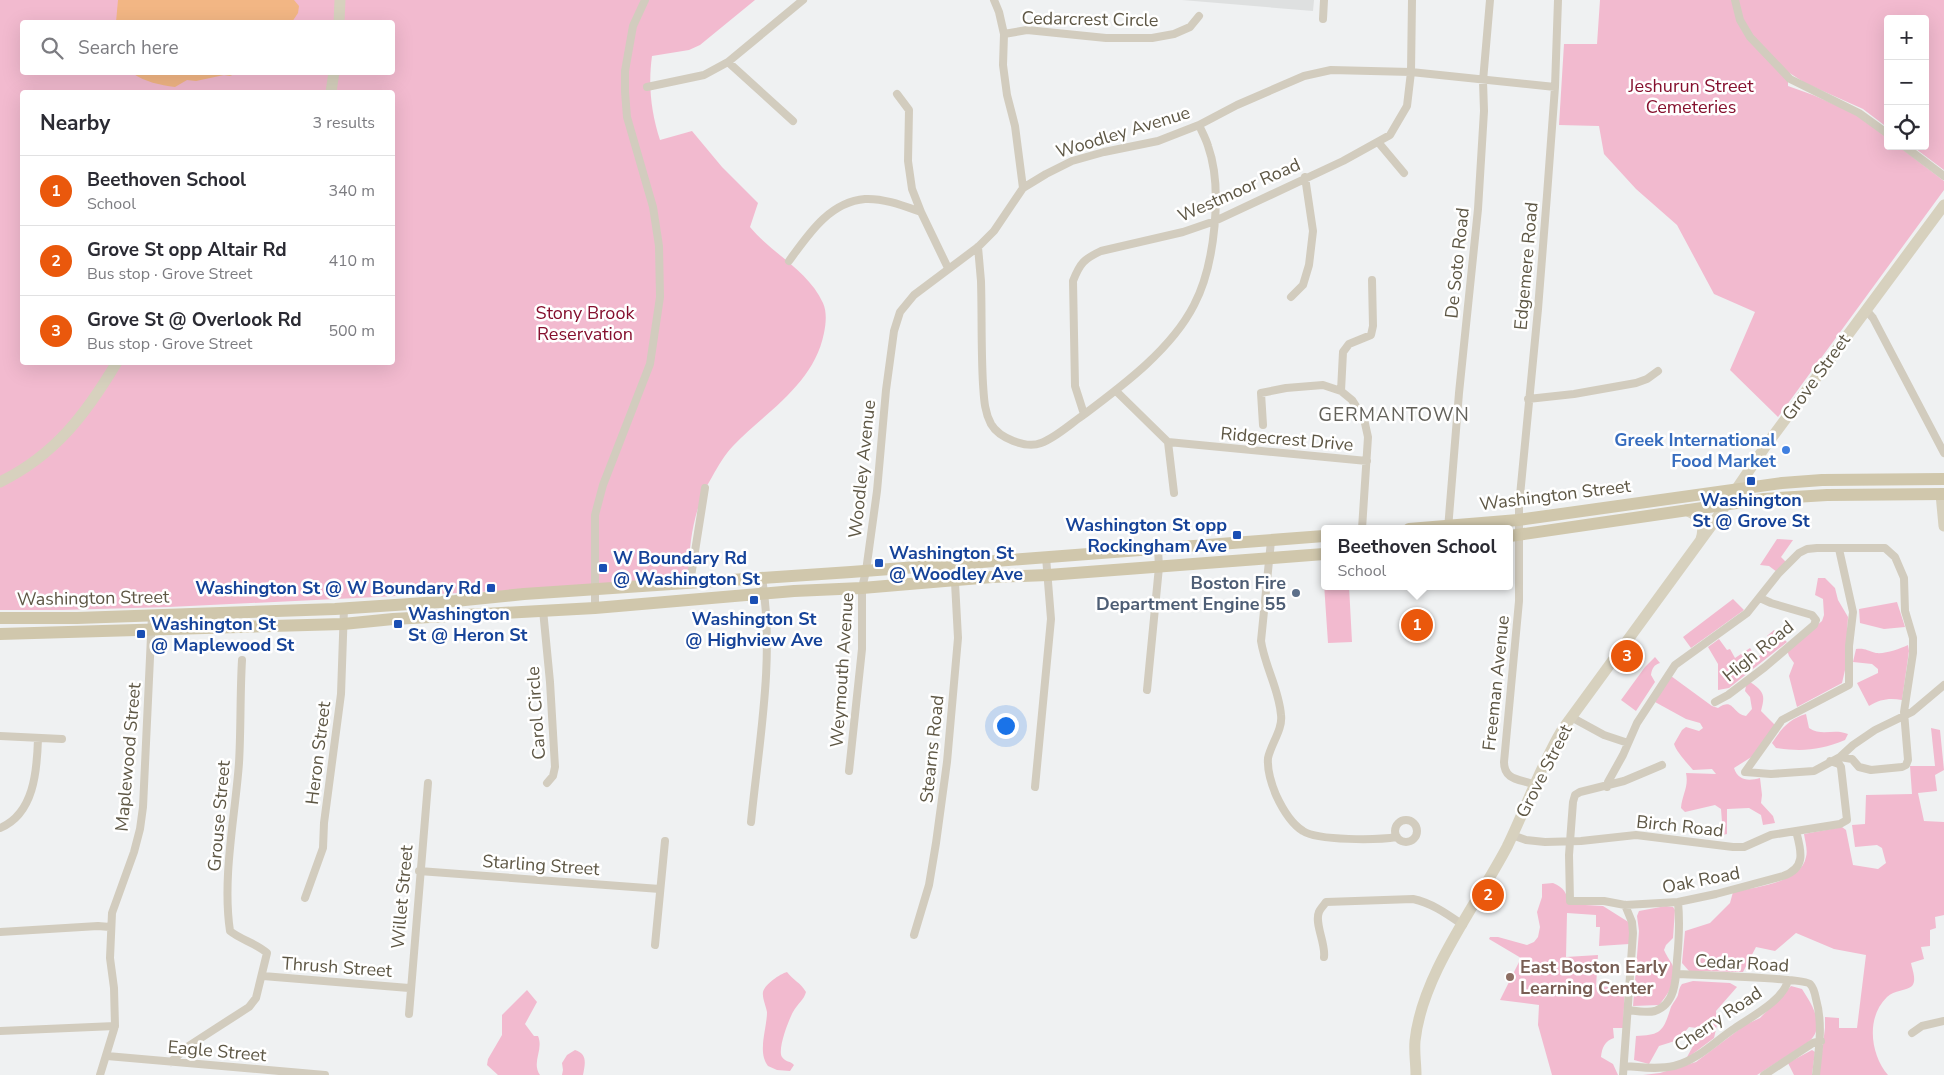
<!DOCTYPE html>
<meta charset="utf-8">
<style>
body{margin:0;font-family:"Nunito Sans",sans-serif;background:#f7f7f7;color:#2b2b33}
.controls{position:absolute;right:15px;top:15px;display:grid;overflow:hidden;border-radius:5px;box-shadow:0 5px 20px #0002}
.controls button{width:45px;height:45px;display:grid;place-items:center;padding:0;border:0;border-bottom:1px solid #e1e1e2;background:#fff;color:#2b2b33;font:25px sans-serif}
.you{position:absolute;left:1005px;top:725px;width:18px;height:18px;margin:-12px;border:4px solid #fff;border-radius:50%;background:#1a73e8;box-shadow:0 0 0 8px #1a73e833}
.badge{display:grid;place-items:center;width:32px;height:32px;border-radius:50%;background:#ea580c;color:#fff;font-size:16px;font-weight:700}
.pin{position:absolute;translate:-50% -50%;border:2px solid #fff;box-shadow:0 1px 5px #0006}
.popup{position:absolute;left:1321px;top:525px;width:192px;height:65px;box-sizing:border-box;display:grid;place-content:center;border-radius:5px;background:#fff;filter:drop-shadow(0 1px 4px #0005);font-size:16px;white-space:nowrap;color:#7c7c81}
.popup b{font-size:19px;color:#2b2b33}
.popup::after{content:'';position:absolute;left:50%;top:100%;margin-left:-10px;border:10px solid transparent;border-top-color:#fff}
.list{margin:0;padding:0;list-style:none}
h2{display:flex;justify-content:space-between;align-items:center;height:65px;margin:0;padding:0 20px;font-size:21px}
h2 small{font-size:16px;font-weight:400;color:#7c7c81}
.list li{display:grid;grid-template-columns:32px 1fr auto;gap:15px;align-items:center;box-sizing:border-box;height:70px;padding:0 20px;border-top:1px solid #e1e1e2}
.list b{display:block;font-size:19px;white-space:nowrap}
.list p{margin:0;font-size:16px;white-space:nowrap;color:#7c7c81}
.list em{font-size:16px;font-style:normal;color:#7c7c81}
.icon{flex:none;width:28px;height:28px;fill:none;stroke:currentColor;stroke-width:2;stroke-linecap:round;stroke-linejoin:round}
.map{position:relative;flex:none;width:1944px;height:1075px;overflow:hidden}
.search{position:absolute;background:#fff;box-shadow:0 5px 20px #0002;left:20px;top:20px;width:375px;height:55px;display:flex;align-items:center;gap:12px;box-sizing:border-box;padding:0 18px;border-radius:5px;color:#7c7c81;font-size:19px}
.panel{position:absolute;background:#fff;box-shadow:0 5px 20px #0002;left:20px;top:90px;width:375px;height:275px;border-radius:5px}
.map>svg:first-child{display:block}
.education{fill:#dee0e0}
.green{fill:#f2bacf;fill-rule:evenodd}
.water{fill:#f2b684}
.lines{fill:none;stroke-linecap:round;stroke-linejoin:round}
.street{stroke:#d2ccbe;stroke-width:8}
.secondary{stroke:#d7d1be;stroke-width:11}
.primary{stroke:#d0c7ac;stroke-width:12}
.shop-dot{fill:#3f7fe0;stroke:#fff;stroke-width:2}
.transit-dot{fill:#1a4fb4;stroke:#fff;stroke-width:2}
.service-dot{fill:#5c6f8a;stroke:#fff;stroke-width:2}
.education-dot{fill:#8d6e63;stroke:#fff;stroke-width:2}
.labels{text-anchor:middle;stroke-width:5;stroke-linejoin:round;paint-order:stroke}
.street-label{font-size:18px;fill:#5e5745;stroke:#fff}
.park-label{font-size:18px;fill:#85102e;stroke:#fff}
.shop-label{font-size:18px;font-weight:bold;fill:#366cbe;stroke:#fff;text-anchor:end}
.transit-label{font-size:18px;font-weight:bold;fill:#164399;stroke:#fff;text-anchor:start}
.service-label{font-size:18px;font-weight:bold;fill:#4e5e75;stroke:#fff;text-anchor:end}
.education-label{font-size:18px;font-weight:bold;fill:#785e54;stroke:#fff;text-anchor:start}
.neighbourhood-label{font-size:19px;letter-spacing:1px;fill:#64625b;stroke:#fff}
</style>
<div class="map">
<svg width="1944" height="1075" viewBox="0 0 1944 1075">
<rect width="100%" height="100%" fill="#eff1f2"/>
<path class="education" d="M1182,0h132l-1,11z"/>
<path class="green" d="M0,0h755l-55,45 -11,5 -37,6c-4,29 -1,56 8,84l32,-9 30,36 36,36 -8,24c22,27 58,43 73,76 4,9 3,20 1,30 -10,51 -57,78 -91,113 -8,8 -15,20 -21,31 -19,31 -24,70 -23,105l-520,25 -107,3h-62zM22,22h370v50h-370zM22,92h370v270h-370z
M1600,0h344v170l-32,-24h13v-127h-37v109l-25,-19 -58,-26 -17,-11v14l25,9 45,20 30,23v8h10l46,35v9l-166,227 -48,-47 25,-58 -41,-18 -37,-69 -41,-36 -32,-35 -5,-28 -40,-1 5,-81h33z
M1777,539l16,1 -12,17 5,5 -9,10 -8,-6 -9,-1z
M1324,568v18h25l3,56 -24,1 -5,-74z
M1818,578h7l10,10 3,12 10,17 -3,53 -3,13 -45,24 -8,-31 5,-13 -5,-7 -2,-6 35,-29 2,-6 -1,-16 -8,-4z
M1733,599l11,11 -53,38 -8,-11z
M1897,602l8,25 -21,2 -24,-6 -1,-14z
M1774,630l13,12 -58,46 -11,2v-26l-10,-17 11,-8 8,11 3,-1 5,9 15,-10 7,10 16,-13 -6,-9z
M1908,645l1,6 -7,49c-13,-2 -21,-1 -33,6l-12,-23 21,-10v-4l-6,-5 -19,-2 3,-13c10,-1 11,2 20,4 10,1 23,-4 32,-8z
M1655,657l5,6c-6,2 -8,5 -9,12l4,7 -19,29 -15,-11 24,-33z
M1671,676l41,30 6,2c16,-11 14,6 28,8l6,-7 -2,-12 -5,-6 1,-5 4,-4c15,10 15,14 11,29l14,14 -22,31 -19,12c4,13 15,13 26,10l2,17 -1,8 12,13 2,7 -12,2 -2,-10 -12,-7 -22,1v25l-4,1 -2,-26 -6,-4 -30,7 -4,-4c1,-13 8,-21 5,-35l30,1 -4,-5 -19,1c-6,-7 -17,-19 -19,-26l8,-14 4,-3 13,4 4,-3 -3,-5 -14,-4 -31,-17z
M1806,714l3,14c14,9 24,0 39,6l-3,6c-25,10 -42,12 -69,8l-4,-5c9,-14 17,-24 34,-29z
M1931,728l9,2 4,40 -9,5 2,16 -19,2 6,28 20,1v93l-9,2 1,11 -6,2v16l-9,1 3,12 -13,4c1,6 6,17 1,23 -5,5 -18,4 -25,11 -21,20 -17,57 1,78h-69l6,-47v-11l14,1v10h18l9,-73 -32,-6 -38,-16 -21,18 -19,-4 -13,25 -54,-1 -7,-8 3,-32 25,-8 20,-20 3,-11c23,-5 68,-9 73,-35 2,-7 -1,-16 -2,-23l38,-7 4,3 7,35 25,4 8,-6 -4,-15 -5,-3 -22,2 -3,-22 13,-1 1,-29 46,-1 -2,-28h25z
M1553,883c11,5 14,9 15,21l35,2 27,17 -1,21 -30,2 1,-19h-4v-12l-29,-2 -1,44 32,-2 -2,32 29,-1 -2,42h-10l1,10c-9,3 -12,9 -13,19l12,7 5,11h-66l-14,-50 1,-20 -39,-5 21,-42 -32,-19 1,-2h8l29,8 7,-3 4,-5 2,-10 -3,-15 5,-15v-13z
M1666,906l7,1 2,3 -2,28 -7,7 -2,5c2,5 5,9 8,14 7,15 -4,30 -13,41l-26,1 6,-75 -2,-15 2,-5z
M787,972c6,8 14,11 19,20 -2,8 -9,12 -13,20 -4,7 -16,38 -11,45 3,5 9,4 12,8l-4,6 -13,-1 -9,-4c-11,-14 -1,-37 -1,-54 -1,-6 -5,-14 -4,-20 2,-8 17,-18 24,-20z
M1693,981l37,2 7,4 -21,24 1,14 -3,13 -28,21 14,-26 -3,-5 -8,-1 -11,13 -19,6 -10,18 -15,-4 2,-24c24,-1 27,-4 34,-26 1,-5 6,-10 8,-15 1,-4 1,-7 4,-11z
M1791,986l11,3c11,17 25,39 5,54l-50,32h-114l17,-2 36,-11 49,-37 15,-7z
M527,990l10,12 -12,22 9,12h4c6,14 -7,26 2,39h-42l-11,-10 1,-6 14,-24v-20z
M575,1050c13,4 10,14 8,25h-21l1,-5 -1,-7 5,-8z
M1812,1050l3,2 -3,23h-18l-6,-12z"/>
<path class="water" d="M118,0h176l5,6 -1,7 -6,9h-176z
M132,73h105l-7,3 -6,-1 -28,6 -9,-1 -12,7c-15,-2 -30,-5 -43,-14z"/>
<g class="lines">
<path class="street" d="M994,0l5,12 5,22 -1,31 4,30 8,31 8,62
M1735,0l5,20 10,17 40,42 69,34 29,21
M1323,19l1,-19
M1004,34l23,-4 79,8h46l22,-4 16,-7 9,-11
M728,62l65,59
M647,87l57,-12 24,-13 75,-62
M897,94l12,16 -1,51 4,28 9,23
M1378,142l26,31
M1904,146l40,30
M978,247c1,12 2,23 3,34 1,34 0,68 2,103 1,13 1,27 8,40 8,14 35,25 50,19 14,-5 28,-18 41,-27 40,-30 89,-66 112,-111 21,-40 29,-117 14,-159 -2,-7 -6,-14 -9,-21
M789,261c19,-26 40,-59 76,-62 19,-1 39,7 56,13l27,56
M1291,297l12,-12 6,-20 4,-34 -8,-54
M1866,310l7,8 71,135
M1116,391l52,51 6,51
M1341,391l2,-39 6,-8 22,-9 2,-9 -1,-46
M1528,399l46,-5 62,-11 11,-4 11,-8
M1084,414l-9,-28 -2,-105c7,-18 11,-22 28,-30l82,-19 32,-11 128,-60 47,-26 17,-29 4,-34 1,-72
M1263,425l-2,-32 25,-5 37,-3 18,6 11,9 12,19 4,18 -6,92
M1168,442l199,19
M1448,529l11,-136 19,-184 6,-98 -1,-30 7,-81
M1271,541l-10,100c4,26 18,48 20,74 2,14 -10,29 -13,43 -1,13 3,25 8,37 6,13 14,28 27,36 15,10 75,9 94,6
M690,583l15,-95
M595,608v-93l8,-30 47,-121 10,-67 -1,-51 -6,-39 -26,-90 -2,-25v-21l8,-45 12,-26
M543,610l7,72 5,85 -2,9 -6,7
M1147,690l12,-123 -1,-18
M1715,702l13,-7 37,-28 49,-42 2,-5 -4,-5 -41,-12 -11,-5
M1571,717l33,18 24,8
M0,736l62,3
M1840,757l13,-12 22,-15 37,-18 32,-27
M1662,765l-38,16 -44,11 -5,3 -2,7 -4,53 1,46h34l21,4 53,-3 38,-8 67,-18c24,-8 18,-26 13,-45
M849,771l13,-122v-61l4,-17 11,-80 9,-101 8,-59 6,-19 14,-17 64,-48 16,-16 29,-43 23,-14 26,-13 32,-9 54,-11 41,-16 38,-20 67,-29 27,-6 80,2 144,15
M1535,785c-14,-6 -31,-4 -31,-23l15,-161v-95l19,-197 9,-114 8,-108 3,-87
M1035,787l16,-168 -5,-62
M1607,787l1,-5 15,-27 14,-32 38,-58 72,-52 31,-39 21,-21 8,-4 10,-1h68l10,9 9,21 1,33 8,27v15l-9,59 4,48 -2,5 -4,2 -31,3 -12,-3 -7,-8 -12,-2 -26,14 -43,3 -26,-2 37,-52 67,-35v-39l4,-34 -14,-63
M1395 831a11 11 0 1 1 22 0a11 11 0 1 1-22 0Z
M751,822c8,-81 24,-164 11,-244
M0,828c34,-14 37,-57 38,-89
M1512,835l14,5 19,2 36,-1 55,-6 97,12h11l27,-12 69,-11 7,-4 -6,-53 -2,-3 -9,-3
M419,871l241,18
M305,898l18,-50 1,-25 17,-129 3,-86
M0,932l98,-6 12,1
M914,935l15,-50 7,-42 11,-81 11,-124 -4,-74
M655,945l10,-104
M1324,957c2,-13 -10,-34 -5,-45 1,-3 5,-7 7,-10l87,-3c19,4 34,15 50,26
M1677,974c17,1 127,4 133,10 4,4 5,10 6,15 7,25 3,50 0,76
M263,976l146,12
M1628,1010c8,1 19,3 27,1 21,-7 21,-33 22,-51 2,-20 3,-38 1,-58
M409,1014l19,-231
M0,1031l115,-5
M1912,1033l10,-7 22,-5
M107,1056l218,19
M171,1062l16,-15 62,-40 7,-9 11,-45c-11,-10 -26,-13 -37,-22 -8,-53 5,-114 9,-168 2,-34 1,-69 3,-103
M1624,1066c16,1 33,4 50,0 24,-6 41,-25 61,-38 16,-11 49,-28 53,-48
M100,1075l15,-49 -1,-38 -4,-30 2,-45 22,-61 6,-23 3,-22 9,-192
M1623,1075l10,-142 -1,-11 -7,-17
M1764,1075l49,-32 8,-2"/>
<path class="secondary" d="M339,22l1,-22
M331,92l3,-20
M0,482c55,-27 86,-68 117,-120
M1941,494l3,32
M1686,510c13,5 20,15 15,29
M1416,1075c0,-11 -2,-23 -1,-34 7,-67 61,-135 92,-194 19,-39 33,-80 55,-117l152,-208 53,-78 177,-239"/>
<path class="primary" d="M1409,529l109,-9 264,-37 40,-3 122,-1
M1510,536l254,-37 63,-4 117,-1
M0,618h77l258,-9 120,-8 69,-7 327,-22 473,-36
M0,634l343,-10 50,-5 202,-11 199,-17 68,-3 130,-11 56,-2 276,-21"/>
</g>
<circle class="shop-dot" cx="1786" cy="450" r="5"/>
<g class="transit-dot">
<rect x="1746" y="476" width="10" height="10" rx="2.5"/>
<rect x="1232" y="530" width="10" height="10" rx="2.5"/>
<rect x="874" y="558" width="10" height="10" rx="2.5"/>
<rect x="598" y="563" width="10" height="10" rx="2.5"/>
<rect x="486" y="583" width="10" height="10" rx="2.5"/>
<rect x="749" y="595" width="10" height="10" rx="2.5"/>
<rect x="393" y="619" width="10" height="10" rx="2.5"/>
<rect x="136" y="629" width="10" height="10" rx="2.5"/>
</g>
<circle class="service-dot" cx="1296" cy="593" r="5"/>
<circle class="education-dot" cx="1510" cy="977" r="5"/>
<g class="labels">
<g class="street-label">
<text transform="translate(1090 19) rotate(1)" y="6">Cedarcrest Circle</text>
<text transform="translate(1123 132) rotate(-17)" y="6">Woodley Avenue</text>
<text transform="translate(1239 190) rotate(-24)" y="6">Westmoor Road</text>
<text transform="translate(1457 263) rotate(-84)" y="6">De Soto Road</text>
<text transform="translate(1526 266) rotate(-85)" y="6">Edgemere Road</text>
<text transform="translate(1816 377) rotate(-54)" y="6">Grove Street</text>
<text transform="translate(1287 439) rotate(5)" y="6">Ridgecrest Drive</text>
<text transform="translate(862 469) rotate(-84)" y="6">Woodley Avenue</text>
<text transform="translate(1555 495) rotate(-7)" y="6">Washington Street</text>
<text transform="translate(93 598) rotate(-1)" y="6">Washington Street</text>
<text transform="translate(1758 651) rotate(-39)" y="6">High Road</text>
<text transform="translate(842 670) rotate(-86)" y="6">Weymouth Avenue</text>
<text transform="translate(1496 683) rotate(-84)" y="6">Freeman Avenue</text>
<text transform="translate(536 713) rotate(-94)" y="6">Carol Circle</text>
<text transform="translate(932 749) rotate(-84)" y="6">Stearns Road</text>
<text transform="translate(318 753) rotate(-83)" y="6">Heron Street</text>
<text transform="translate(128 757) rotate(-85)" y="6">Maplewood Street</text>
<text transform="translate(1544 771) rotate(-63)" y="6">Grove Street</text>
<text transform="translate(219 816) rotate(-85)" y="6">Grouse Street</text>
<text transform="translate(1680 826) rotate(6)" y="6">Birch Road</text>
<text transform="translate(541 865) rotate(4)" y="6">Starling Street</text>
<text transform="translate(1701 880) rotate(-11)" y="6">Oak Road</text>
<text transform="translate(402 897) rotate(-85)" y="6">Willet Street</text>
<text transform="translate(1742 963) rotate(3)" y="6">Cedar Road</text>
<text transform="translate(337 967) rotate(4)" y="6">Thrush Street</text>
<text transform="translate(1718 1019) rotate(-34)" y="6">Cherry Road</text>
<text transform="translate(217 1051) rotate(5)" y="6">Eagle Street</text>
</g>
<g class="park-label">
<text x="1691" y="92">Jeshurun Street<tspan x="1691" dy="21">Cemeteries</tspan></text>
<text x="585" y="319">Stony Brook<tspan x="585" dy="21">Reservation</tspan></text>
</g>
<g class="shop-label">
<text x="1776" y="446">Greek International<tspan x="1776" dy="21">Food Market</tspan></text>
</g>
<g class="transit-label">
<text x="1751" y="506" text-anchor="middle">Washington<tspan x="1751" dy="21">St @ Grove St</tspan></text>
<text x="1227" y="531" text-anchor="end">Washington St opp<tspan x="1227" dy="21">Rockingham Ave</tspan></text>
<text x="889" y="559">Washington St<tspan x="889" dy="21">@ Woodley Ave</tspan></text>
<text x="613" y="564">W Boundary Rd<tspan x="613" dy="21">@ Washington St</tspan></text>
<text x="481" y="594" text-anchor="end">Washington St @ W Boundary Rd</text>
<text x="408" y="620">Washington<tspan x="408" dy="21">St @ Heron St</tspan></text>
<text x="754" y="625" text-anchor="middle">Washington St<tspan x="754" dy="21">@ Highview Ave</tspan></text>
<text x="151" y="630">Washington St<tspan x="151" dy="21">@ Maplewood St</tspan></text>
</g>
<g class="service-label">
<text x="1286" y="589">Boston Fire<tspan x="1286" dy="21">Department Engine 55</tspan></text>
</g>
<g class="education-label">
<text x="1520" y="973">East Boston Early<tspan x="1520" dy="21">Learning Center</tspan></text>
</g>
<g class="neighbourhood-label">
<text x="1394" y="421">GERMANTOWN</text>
</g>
</g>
</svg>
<div class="controls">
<button>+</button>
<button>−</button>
<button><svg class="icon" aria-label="locate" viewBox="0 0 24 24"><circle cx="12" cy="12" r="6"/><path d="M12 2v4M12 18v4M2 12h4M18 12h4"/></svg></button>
</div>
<div class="you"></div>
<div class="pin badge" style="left:1417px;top:625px">1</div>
<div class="popup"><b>Beethoven School</b>School</div>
<div class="pin badge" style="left:1488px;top:895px">2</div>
<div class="pin badge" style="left:1627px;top:656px">3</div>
<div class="search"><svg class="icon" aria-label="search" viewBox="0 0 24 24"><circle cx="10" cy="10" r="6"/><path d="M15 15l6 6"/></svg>Search here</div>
<section class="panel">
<h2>Nearby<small>3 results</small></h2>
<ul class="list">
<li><span class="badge">1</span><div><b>Beethoven School</b><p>School</p></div><em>340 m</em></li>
<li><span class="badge">2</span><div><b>Grove St opp Altair Rd</b><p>Bus stop · Grove Street</p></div><em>410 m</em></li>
<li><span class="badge">3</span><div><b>Grove St @ Overlook Rd</b><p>Bus stop · Grove Street</p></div><em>500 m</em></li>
</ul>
</section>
</div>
